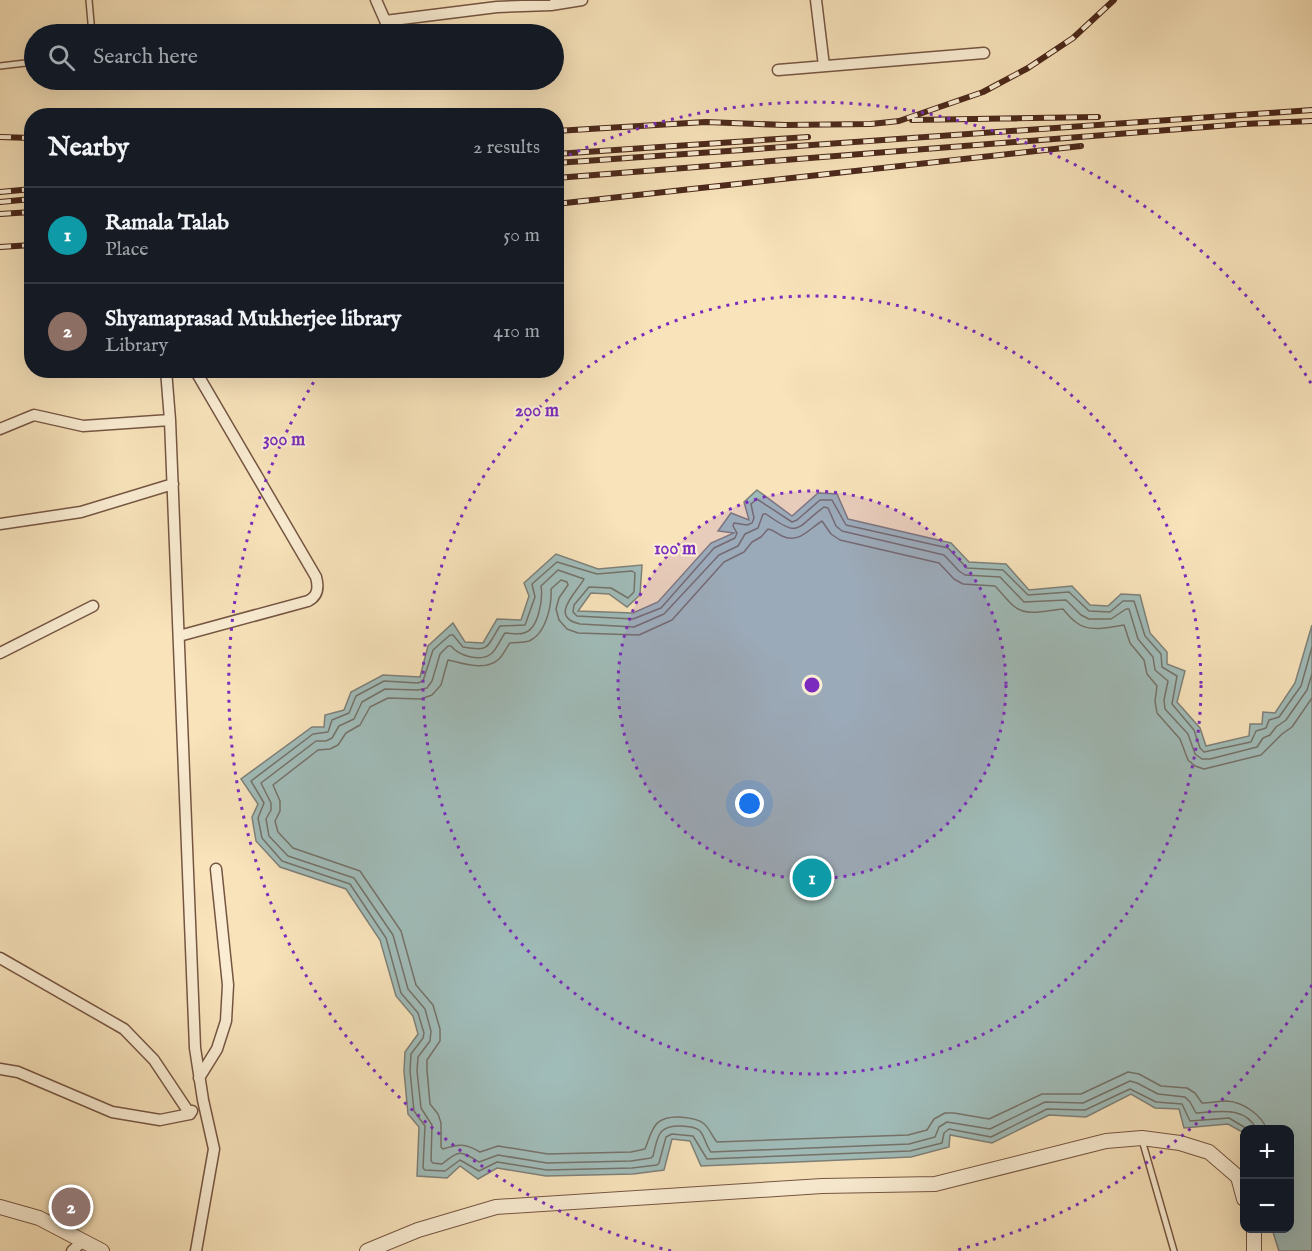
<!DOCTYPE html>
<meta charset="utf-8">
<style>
body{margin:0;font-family:"IM FELL English",serif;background:#242831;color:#f1f3f6}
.controls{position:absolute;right:18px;bottom:18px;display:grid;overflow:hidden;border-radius:12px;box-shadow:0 6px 24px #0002}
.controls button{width:54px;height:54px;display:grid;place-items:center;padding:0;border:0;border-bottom:2px solid #363941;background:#171b24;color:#f1f3f6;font:30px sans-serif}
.you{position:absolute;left:750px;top:804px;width:21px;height:21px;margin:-15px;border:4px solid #fff;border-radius:50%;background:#1a73e8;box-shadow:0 0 0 9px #1a73e833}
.badge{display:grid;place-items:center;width:39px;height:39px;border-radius:50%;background:#c59692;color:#fff;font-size:20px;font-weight:700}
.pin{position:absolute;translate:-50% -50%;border:3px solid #fff;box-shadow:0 2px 6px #0006}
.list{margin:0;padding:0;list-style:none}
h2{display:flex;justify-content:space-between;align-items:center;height:78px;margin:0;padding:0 24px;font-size:26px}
h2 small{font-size:20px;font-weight:400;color:#9ea1a6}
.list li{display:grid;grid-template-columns:39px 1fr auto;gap:18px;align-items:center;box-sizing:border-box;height:96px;padding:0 24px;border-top:2px solid #363941}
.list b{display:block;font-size:22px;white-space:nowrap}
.list p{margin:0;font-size:20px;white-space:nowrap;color:#9ea1a6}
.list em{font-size:20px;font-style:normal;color:#9ea1a6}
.icon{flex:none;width:33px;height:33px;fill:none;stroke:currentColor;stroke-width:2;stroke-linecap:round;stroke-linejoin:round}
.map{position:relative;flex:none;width:1312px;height:1251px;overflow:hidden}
.search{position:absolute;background:#171b24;box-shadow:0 6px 24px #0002;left:24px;top:24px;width:540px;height:66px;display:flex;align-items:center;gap:15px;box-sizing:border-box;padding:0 21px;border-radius:33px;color:#9ea1a6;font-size:22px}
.panel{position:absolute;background:#171b24;box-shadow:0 6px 24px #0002;left:24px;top:108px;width:540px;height:270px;border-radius:24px}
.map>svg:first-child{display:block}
.water{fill:#a0bcb9;stroke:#7e8079;stroke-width:1.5}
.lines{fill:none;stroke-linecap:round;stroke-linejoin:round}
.shore{stroke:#75726a;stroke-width:1.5}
.service-casing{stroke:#765642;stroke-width:8}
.minor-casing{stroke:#765642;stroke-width:13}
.tertiary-casing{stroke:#765642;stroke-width:16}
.service{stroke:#faedd3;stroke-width:5}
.minor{stroke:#faedd3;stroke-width:10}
.tertiary{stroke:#faedd3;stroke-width:14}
.rail-casing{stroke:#4a271a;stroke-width:6}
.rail{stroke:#faedd3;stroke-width:4;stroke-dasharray:11;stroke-linecap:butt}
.ring{fill:none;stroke:#7b2cbf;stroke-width:3;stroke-dasharray:3 6}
.centre{fill:#7b2cbf;stroke:#faedd3;stroke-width:3}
.ring-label{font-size:18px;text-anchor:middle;font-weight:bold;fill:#7b2cbf;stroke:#faedd3;stroke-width:4.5;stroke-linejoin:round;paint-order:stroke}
</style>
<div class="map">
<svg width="1312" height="1251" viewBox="0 0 1312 1251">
<rect width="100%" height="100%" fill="#f8e3bb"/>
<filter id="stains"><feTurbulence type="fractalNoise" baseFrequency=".00333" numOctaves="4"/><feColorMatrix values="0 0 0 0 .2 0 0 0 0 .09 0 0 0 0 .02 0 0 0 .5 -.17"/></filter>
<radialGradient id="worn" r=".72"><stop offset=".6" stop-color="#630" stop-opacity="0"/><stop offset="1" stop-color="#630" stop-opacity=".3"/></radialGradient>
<path class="water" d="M757,490l35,26 26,-23 19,1 11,25 103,24 18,19 37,2 23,26 43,-4 18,19 18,1 13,-12 19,1 10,38 17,19v12l18,7 -8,31 23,26 6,18 43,-10 1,-12h12l1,-12 12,1 20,-30 17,-58v626h-33l-7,-22 18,-1v-98h-46v3l-16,-9 -44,4 -5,-19 -24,-1 -24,-14 -45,23 -37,-2 -57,28 -42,-8 -1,12 -38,10 -210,9 -11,-25 -18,-2 -8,31 -31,4 -87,2 -49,-8 -19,11 -18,-13 -13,12 -30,-2 2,-49 -11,-13 -4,-43 1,-19 13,-18 -5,-18 -17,-20 -16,-56 -34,-51 -66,-22 -24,-26 -4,-24 6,-13 -17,-25 71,-52h12l1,-12 19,-5 7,-18 32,-17 37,2 8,-31 25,-23 12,19 18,1 14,-24 24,1 8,-24 -5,-13 32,-29 42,15 44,-4 -2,30 -13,12 -18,-13 -18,-1 -13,18 55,2 25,-11 53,-59 23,-10 -16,-2 13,-18 18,7 -5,-18z"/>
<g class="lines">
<path class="shore" d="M1249,1130l-20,-12 -39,3 -8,-17 -26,-2 -26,-13 -45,21 -38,-1 -56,28 -42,-8 -5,4 -2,10 -32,8 -203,8 -14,-23 -21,-2 -6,3 -7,26 -2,2 -25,3 -85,2 -50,-8 -18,9 -19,-11 -15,11 -20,-1 -2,-2 2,-42 -11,-15 -4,-40 1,-17 12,-16 1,-5 -6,-20 -17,-20 -15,-55 -36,-54 -68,-23 -20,-23 -4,-20 6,-15 -13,-22 62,-47 15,-2 4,-12 17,-7 7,-17 28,-15 34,2 5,-2 10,-31 17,-15h3l10,12c28,5 23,0 37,-21l25,-1 10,-28 -3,-13 25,-22 40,12 35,-3 3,2 -1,19 -6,6 -17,-10 -22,-1 -15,18 -1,7 4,4 56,3 28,-11 53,-60 21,-10 2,-5 -4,-7 1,-3 13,2 5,-2 2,-5 -3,-14 6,-5 35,23 5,-2 23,-20h12l14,25 102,23 19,20 36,2 25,25 41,-3 20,19 21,1 13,-11h11l11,35 16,18 1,13 15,9 -5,28 22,26 6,18 4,4 47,-10 5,-11 10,-3 3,-8 10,-3 22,-31 11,-39
M1257,1130c-12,-25 -40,-18 -61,-17l-6,-11 -5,-5 -27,-3 -21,-11 -7,-2 -47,22 -38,-1 -55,27 -43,-7 -8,5 -4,10 -26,7 -198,8c-5,-6 -6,-15 -11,-21 -5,-5 -12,-4 -18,-5 -25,-1 -24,11 -29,30l-2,2 -20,3 -84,2 -49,-8 -19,7c-18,-11 -19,-13 -37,2l-9,-1 -2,-2 1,-36 -11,-17 -4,-37 1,-14 12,-16 1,-10 -6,-22 -17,-20 -15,-54 -39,-57 -66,-22 -19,-20 -3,-17 5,-9v-7l-10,-20 55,-42h10l6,-3 7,-12 15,-7 8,-17 23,-13 33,1 9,-2 5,-7 8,-27 8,-8h3c8,10 29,16 40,8 6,-5 9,-14 14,-21 6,0 13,2 19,0 15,-4 19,-35 17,-47l17,-16 26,9c-7,13 -36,38 -4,45l54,3 30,-13 55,-59 19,-9 7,-12 13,-6 5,-14h3c35,25 29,14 58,-7l4,1 8,18 6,5 102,24 15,16 6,4 35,2 24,25 42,-2 15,15 8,4h22l15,-10h3l9,30 15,18 2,13 13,11 -4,19 1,9 23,25 7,20 7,5h8l47,-12 6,-9 7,-3 6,-8 10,-7 21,-30 5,-16
M1267,1130c-5,-15 -24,-28 -40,-29 -8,0 -17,2 -25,2l-7,-10 -8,-5 -26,-2 -22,-12 -11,-2 -47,22h-39l-53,25 -35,-6h-9l-11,6 -7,11 -19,5 -191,7c-5,-5 -7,-14 -14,-19 -6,-5 -15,-5 -23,-6 -27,-1 -27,12 -35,32l-14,3 -83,2 -50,-8 -18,6c-15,-9 -22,-8 -37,-3l-2,-2v-24l-3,-9 -8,-10 -3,-34v-10l13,-19v-12l-7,-24 -17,-20 -15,-54 -41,-60 -67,-23 -15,-16 -3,-11 5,-10v-10l-7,-16 45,-35 12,-1 8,-4 8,-12 14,-8 10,-18 18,-9 33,1 11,-4 9,-10 7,-25c15,3 37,12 51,-1 5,-5 7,-11 11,-16 6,-1 13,0 19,-2 17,-7 23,-36 22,-52l10,-9 6,2 1,3 -9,13 -3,11 3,11 8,9 11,4 61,2 33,-15 52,-58 20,-10 8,-10 9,-5 7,-8c6,1 8,4 14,7 17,8 27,-7 40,-15l9,13 9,6 99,23 15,16 9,5 32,2c7,7 13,16 20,21 13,10 33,3 48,2 4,5 8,10 14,14 13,10 33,4 47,2l6,18 14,17 3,14 10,12 -2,15 2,12 23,26 8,21 7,6 9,3 57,-14 21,-21 10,-7 20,-29"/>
<g class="service-casing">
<path id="service" d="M89,0l3,34
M0,66l34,-4
M1142,1140l32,111"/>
</g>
<g class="minor-casing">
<path id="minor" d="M376,0l15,34
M816,0l8,66
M385,21l112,-14 54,-2 31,-5
M778,70l206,-17
M166,370l4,50 25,628 8,52 11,49 -18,102
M0,429l34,-14 49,11 87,-6
M0,524l81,-12 92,-28
M179,636l129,-35c10,-5 11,-13 8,-24l-121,-207
M0,653l93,-47
M0,958l124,71 30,31 36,54
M0,1069l18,3 94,40 48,8 30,-6 2,-3
M199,1078l18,-29 9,-28 2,-36 -12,-116
M72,1251l11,-10"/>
</g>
<g class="tertiary-casing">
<path id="tertiary" d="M0,1207l39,11 63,33
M1254,1228v23
M367,1251l51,-21 78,-23 326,-21 113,-2 171,-43 36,-3 38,5 29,9 29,25 6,22"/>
</g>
<use href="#service" class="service"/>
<use href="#minor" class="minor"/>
<use href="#tertiary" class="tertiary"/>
<g class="rail-casing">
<path id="rail" d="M912,120l186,-3
M556,131l150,-9 79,3 86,-1 28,-3 84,-29 45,-24 45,-30 41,-38
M0,137l32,1
M556,154l252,-17
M556,163l756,-53
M556,178l688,-54 68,-3
M0,192l32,-3
M0,202l32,-3
M556,204l525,-58
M0,214l32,-2
M0,247l32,-2"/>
</g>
<use href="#rail" class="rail"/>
</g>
<circle cx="812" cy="685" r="194" fill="#7b2cbf" fill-opacity=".12"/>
<g class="ring">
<circle cx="812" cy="685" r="194"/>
<circle cx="812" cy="685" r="389"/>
<path d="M1312 985A583 583 0 0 1 953 1251M671 1251A583 583 0 0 1 320 372M561 159A583 583 0 0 1 1312 385"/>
</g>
<circle cx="812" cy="685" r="9" class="centre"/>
<g class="ring-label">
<text x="537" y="416">200 m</text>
<text x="284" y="445">300 m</text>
<text x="675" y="554">100 m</text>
</g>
<rect width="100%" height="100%" filter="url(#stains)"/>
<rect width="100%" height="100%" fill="url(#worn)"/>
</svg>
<div class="controls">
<button>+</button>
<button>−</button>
</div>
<div class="you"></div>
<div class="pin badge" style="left:812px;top:878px;background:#0f9aa8">1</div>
<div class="pin badge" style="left:71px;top:1207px;background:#8d6e63">2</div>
<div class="search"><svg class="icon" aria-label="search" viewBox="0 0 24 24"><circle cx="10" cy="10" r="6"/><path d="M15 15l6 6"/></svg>Search here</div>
<section class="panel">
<h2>Nearby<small>2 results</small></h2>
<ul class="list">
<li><span class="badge" style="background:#0f9aa8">1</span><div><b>Ramala Talab</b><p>Place</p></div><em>50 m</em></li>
<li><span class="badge" style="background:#8d6e63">2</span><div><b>Shyamaprasad Mukherjee library</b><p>Library</p></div><em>410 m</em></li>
</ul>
</section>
</div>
